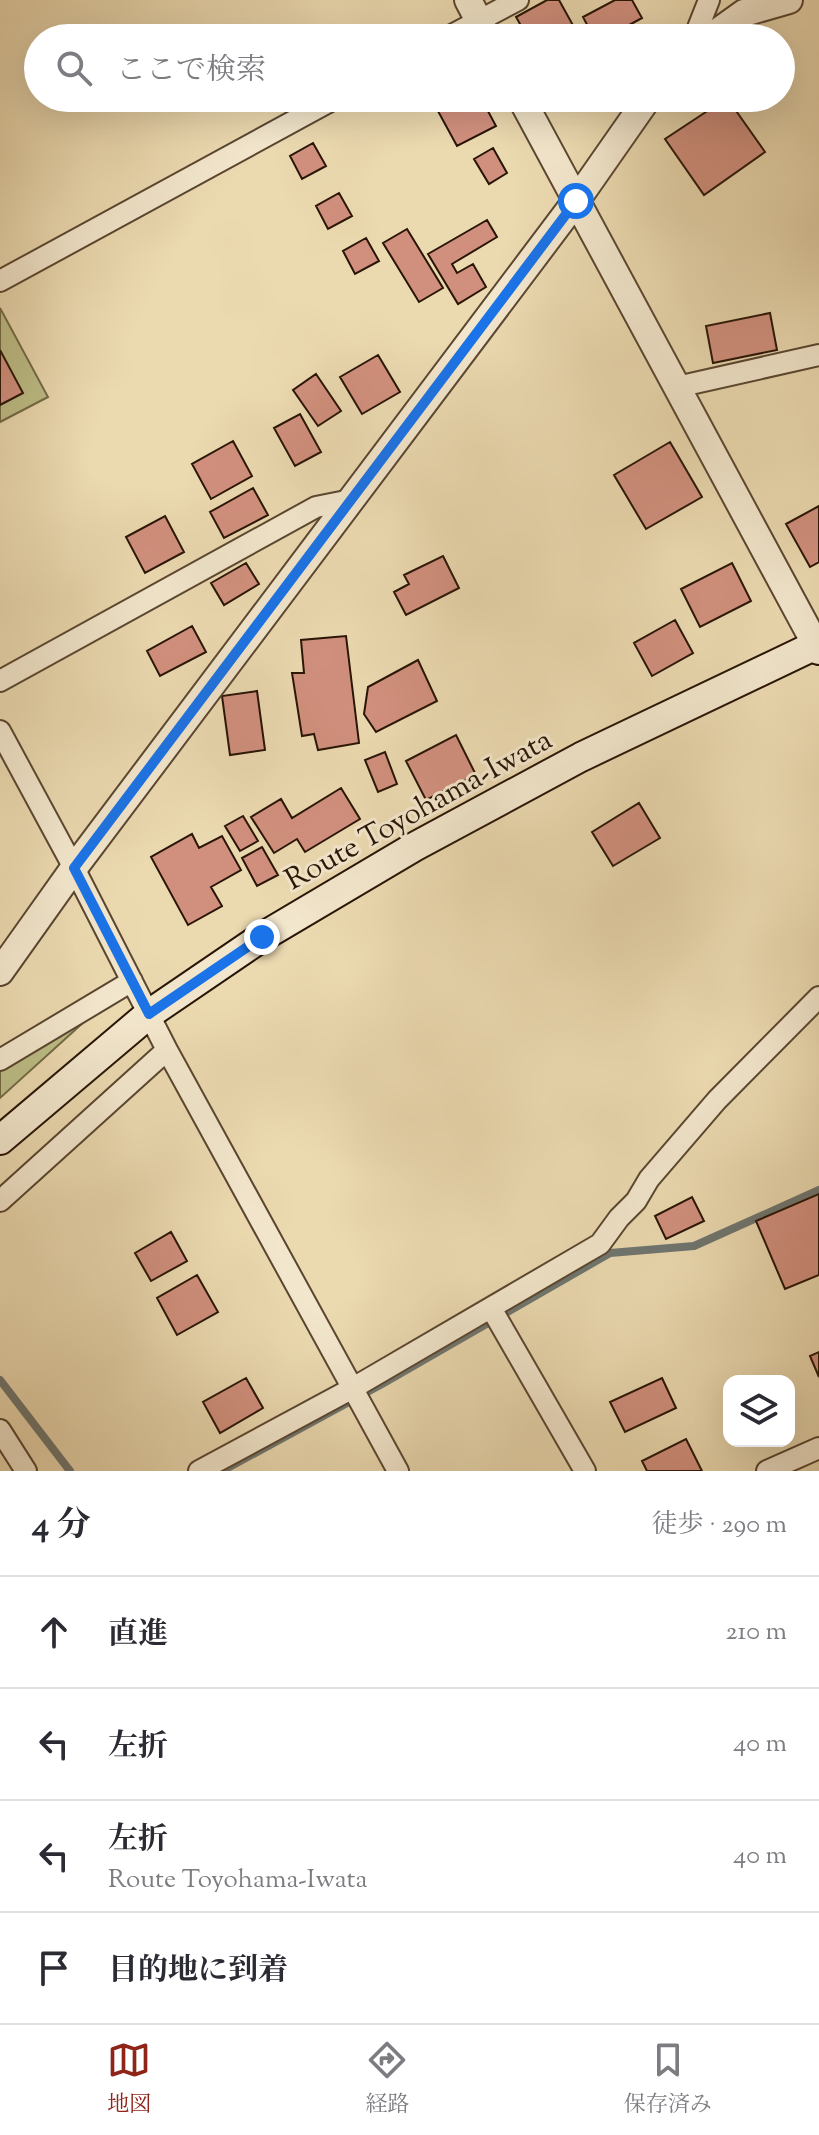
<!DOCTYPE html>
<html lang="ja">
<meta charset="utf-8">
<style>
body{margin:0;font-family:"Sorts Mill Goudy","Noto Serif JP",serif;background:#f2f2f3;color:#2b2b33}
.controls{position:absolute;right:24px;bottom:24px;display:grid;overflow:hidden;border-radius:16px;box-shadow:0 8px 32px #0002}
.controls button{width:72px;height:72px;display:grid;place-items:center;padding:0;border:0;border-bottom:2px solid #e1e1e2;background:#fff;color:#2b2b33;font:40px sans-serif}
.stop{position:absolute;width:24px;height:24px;margin:-18px;border:6px solid #1a73e8;border-radius:50%;background:#fff}
.stop.end{background:#1a73e8;border-color:#fff;box-shadow:0 2px 8px #0008}
.list{margin:0;padding:0;list-style:none}
h2{display:flex;justify-content:space-between;align-items:center;height:104px;margin:0;padding:0 32px;font-size:34px}
h2 small{font-size:26px;font-weight:400;color:#7c7c81}
.list li{display:grid;grid-template-columns:52px 1fr auto;gap:24px;align-items:center;box-sizing:border-box;height:112px;padding:0 32px;border-top:2px solid #e1e1e2}
.list b{display:block;font-size:30px;white-space:nowrap}
.list p{margin:0;font-size:26px;white-space:nowrap;color:#7c7c81}
.list em{font-size:26px;font-style:normal;color:#7c7c81}
.icon{flex:none;width:44px;height:44px;fill:none;stroke:currentColor;stroke-width:2;stroke-linecap:round;stroke-linejoin:round}
.map{position:relative;flex:none;width:819px;height:1471px;overflow:hidden}
.search{position:absolute;background:#fff;box-shadow:0 8px 32px #0002;left:24px;right:24px;top:24px;height:88px;display:flex;align-items:center;gap:20px;box-sizing:border-box;padding:0 28px;border-radius:44px;color:#7c7c81;font-size:30px}
.sheet{height:552px;background:#fff}
nav{display:flex;justify-content:space-around;align-items:center;box-sizing:border-box;height:112px;border-top:2px solid #e1e1e2;background:#fff;font-size:22px;color:#7c7c81}
nav a{display:grid;justify-items:center;gap:4px}
nav .on{color:#8f2418}
.map>svg:first-child{display:block}
.green{fill:#bdbe87;stroke:#736a46;stroke-width:2}
.lines{fill:none;stroke-linecap:round;stroke-linejoin:round}
.stream{stroke:#6f7670;stroke-width:8}
.building{fill:#d1907e;stroke:#291506;stroke-width:2}
.minor-casing{stroke:#5a4630;stroke-width:24}
.tertiary-casing{stroke:#5a4630;stroke-width:30}
.secondary-casing{stroke:#291506;stroke-width:32}
.minor{stroke:#f2e6cc;stroke-width:20}
.tertiary{stroke:#f2e6cc;stroke-width:26}
.secondary{stroke:#f2e6cc;stroke-width:28}
.route{stroke:#1a73e8;stroke-width:10}
.labels{text-anchor:middle;stroke-width:6;stroke-linejoin:round;paint-order:stroke}
.street-label{font-size:30px;fill:#291506;stroke:#f2e6cc}
</style>
<div class="map">
<svg width="819" height="1471" viewBox="0 0 819 1471">
<rect width="100%" height="100%" fill="#ebd9b0"/>
<filter id="stains"><feTurbulence type="fractalNoise" baseFrequency=".0025" numOctaves="4"/><feColorMatrix values="0 0 0 0 .2 0 0 0 0 .09 0 0 0 0 .02 0 0 0 .5 -.17"/></filter>
<radialGradient id="worn" r=".72"><stop offset=".6" stop-color="#630" stop-opacity="0"/><stop offset="1" stop-color="#630" stop-opacity=".3"/></radialGradient>
<path class="green" d="M0,308l48,89 -48,25z
M85,1021l-85,77v-27z"/>
<g class="lines">
<path class="stream" d="M0,1380l70,91
M222,1471l160,-87 228,-131 84,-7 125,-56"/>
</g>
<path class="building" d="M547,0h12l21,38h-52l-12,-21z
M615,0h17l10,18 -22,12 4,8h-30l-11,-21z
M441,98h40l15,28 -39,20 -24,-44z
M559,98h25l-19,10z
M727,98l38,54 -61,43 -39,-56z
M313,143l13,23 -24,13 -12,-23z
M493,148l14,25 -18,11 -15,-25z
M339,193l13,23 -24,13 -12,-23z
M487,220l10,17 -45,27 5,9 16,-9 13,23 -28,17 -30,-50z
M407,229l36,59 -24,14 -36,-59z
M366,238l13,23 -24,13 -12,-23z
M770,313l7,37 -64,13 -7,-37z
M0,350l23,43 -23,12z
M378,355l22,37 -38,22 -22,-37z
M316,374l25,37 -23,15 -25,-36z
M300,414l21,38 -26,14 -21,-38z
M233,441l19,35 -41,23 -19,-35z
M670,442l32,55 -56,32 -32,-54z
M253,488l15,27 -44,23 -14,-26z
M819,506v56l-9,5 -24,-43z
M165,516l19,36 -39,21 -19,-36z
M443,556l16,32 -53,27 -12,-23 15,-8 -5,-9z
M246,563l13,21 -35,21 -13,-22z
M732,563l19,38 -51,26 -19,-38z
M675,620l18,33 -41,23 -18,-33z
M192,626l14,26 -46,24 -13,-25z
M346,636l13,107 -41,7 -4,-16 -12,2 -10,-63h12l-3,-33z
M418,660l19,41 -61,31 -12,-18 4,-27z
M257,691l8,59 -35,5 -8,-59z
M456,735l20,40 -50,25 -20,-39z
M385,752l12,32 -19,8 -13,-32z
M341,788l19,31 -55,33 -8,-13 -23,14 -23,-36 30,-18 11,19z
M639,803l21,35 -47,28 -21,-34z
M243,816l15,25 -18,10 -15,-25z
M192,834l7,14 23,-12 19,34 -30,17 11,19 -34,19 -37,-68z
M262,847l16,28 -21,11 -15,-28z
M819,1194v81l-34,14 -29,-68z
M692,1197l12,24 -38,18 -11,-23z
M171,1232l16,29 -36,20 -16,-28z
M197,1275l21,37 -41,23 -20,-37z
M819,1352v25l-9,-21z
M246,1378l17,30 -43,25 -17,-31z
M662,1378l14,30 -51,24 -15,-30z
M686,1439l16,32h-55l-5,-10z"/>
<g class="lines">
<g class="minor-casing">
<path id="minor" d="M446,38l72,-38
M694,38l15,-38
M0,281l336,-183
M677,387l142,-32
M0,681l316,-174 35,-7
M0,731l74,137 93,182 231,421
M0,1060l132,-79
M0,1201l167,-151
M491,1308l94,163
M0,1430l26,41
M199,1471l154,-83 247,-144 19,-26 17,-17 13,-22 68,-79 102,-103
M767,1471l52,-23"/>
</g>
<g class="tertiary-casing">
<path id="tertiary" d="M468,0l20,38
M709,38l35,-25 45,-13
M521,98l295,547 3,-1
M0,972l74,-104 502,-667 72,-103"/>
</g>
<g class="secondary-casing">
<path id="secondary" d="M0,1140l149,-126 113,-77 152,-90 167,-90 235,-112 3,5"/>
</g>
<use href="#minor" class="minor"/>
<use href="#tertiary" class="tertiary"/>
<use href="#secondary" class="secondary"/>
</g>
<g class="lines">
<path class="route" d="M262,937l-113,77 -75,-146 502,-667"/>
</g>
<g class="labels">
<g class="street-label">
<text transform="translate(418 809) rotate(-29)" y="10">Route Toyohama-Iwata</text>
</g>
</g>
<rect width="100%" height="100%" filter="url(#stains)"/>
<rect width="100%" height="100%" fill="url(#worn)"/>
</svg>
<div class="controls">
<button><svg class="icon" aria-label="layers" viewBox="0 0 24 24"><path d="M12 4l9 5-9 5-9-5zM3 14l9 5 9-5"/></svg></button>
</div>
<div class="stop" style="left:576px;top:201px"></div>
<div class="stop end" style="left:262px;top:937px"></div>
<div class="search"><svg class="icon" aria-label="search" viewBox="0 0 24 24"><circle cx="10" cy="10" r="6"/><path d="M15 15l6 6"/></svg>ここで検索</div>
</div>
<section class="sheet">
<h2>4 分<small>徒歩 · 290 m</small></h2>
<ul class="list">
<li><svg class="icon" aria-label="ahead" viewBox="0 0 24 24"><path d="M12 20V5M6 11l6-6 6 6"/></svg><div><b>直進</b></div><em>210 m</em></li>
<li><svg class="icon" aria-label="left" viewBox="0 0 24 24"><path d="M17 20v-9H6M10 6l-5 5 5 5"/></svg><div><b>左折</b></div><em>40 m</em></li>
<li><svg class="icon" aria-label="left" viewBox="0 0 24 24"><path d="M17 20v-9H6M10 6l-5 5 5 5"/></svg><div><b>左折</b><p>Route Toyohama-Iwata</p></div><em>40 m</em></li>
<li><svg class="icon" aria-label="arrive" viewBox="0 0 24 24"><path d="M6 21V4h12l-3 4 3 4H6"/></svg><div><b>目的地に到着</b></div></li>
</ul>
</section>
<nav>
<a class="on"><svg class="icon" aria-label="map" viewBox="0 0 24 24"><path d="M3 6l6-2 6 2 6-2v14l-6 2-6-2-6 2zM9 4v14M15 6v14"/></svg>地図</a>
<a><svg class="icon" aria-label="directions" viewBox="0 0 24 24"><path d="M12 3l9 9-9 9-9-9zM9 14v-3h6M13 9l2 2-2 2"/></svg>経路</a>
<a><svg class="icon" aria-label="saved" viewBox="0 0 24 24"><path d="M7 4h10v16l-5-4-5 4z"/></svg>保存済み</a>
</nav>
